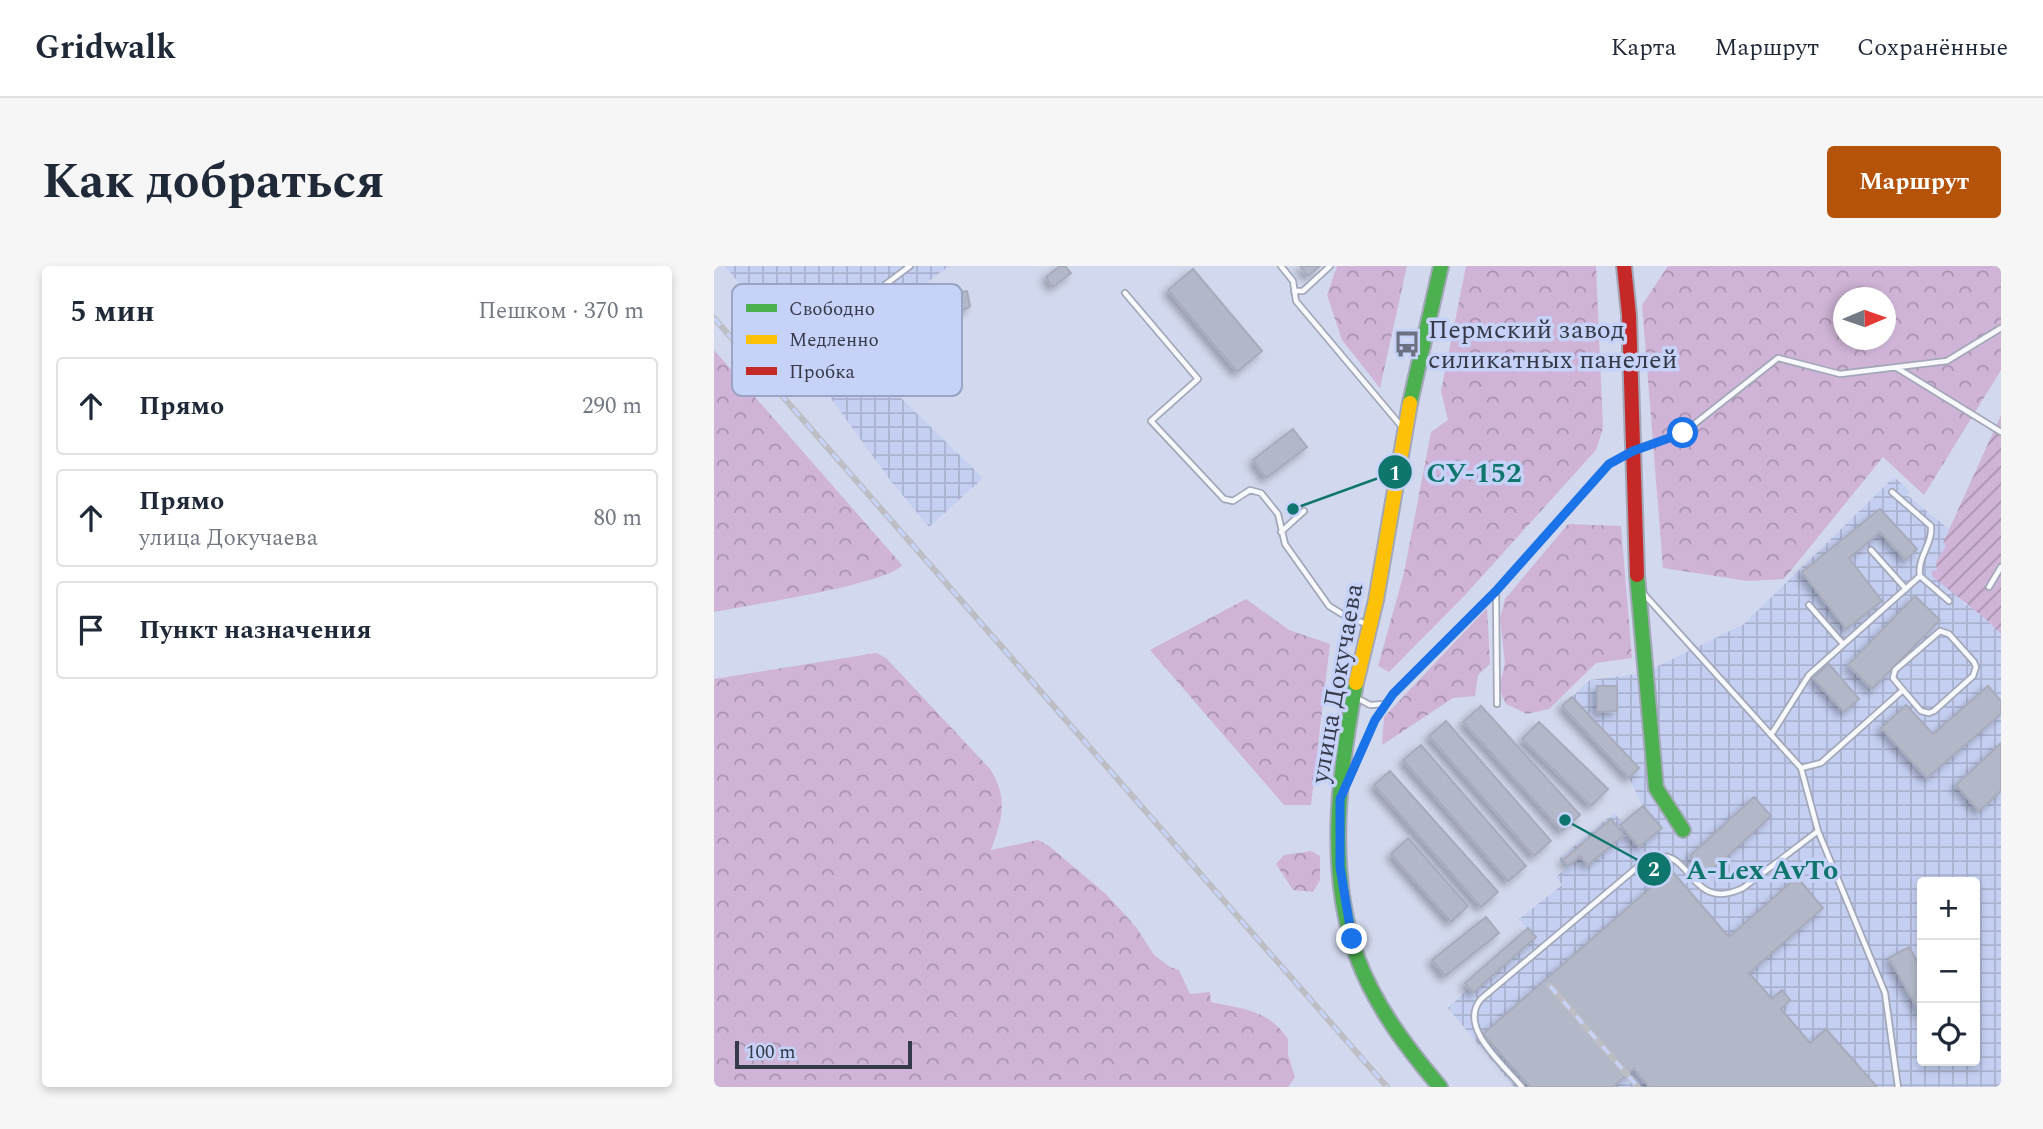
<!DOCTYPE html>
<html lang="ru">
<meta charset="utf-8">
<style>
body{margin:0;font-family:Spectral,serif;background:#f6f6f7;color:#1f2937}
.controls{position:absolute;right:21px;bottom:21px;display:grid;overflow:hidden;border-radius:7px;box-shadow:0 4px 10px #0003}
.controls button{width:63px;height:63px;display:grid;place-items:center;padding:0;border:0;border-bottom:2px solid #e0e1e3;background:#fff;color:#1f2937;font:35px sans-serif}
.compass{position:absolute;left:1119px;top:21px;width:63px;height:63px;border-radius:50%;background:#fff;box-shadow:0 4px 10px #0003;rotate:88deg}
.scale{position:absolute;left:21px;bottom:18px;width:177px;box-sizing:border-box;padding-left:7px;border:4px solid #353a49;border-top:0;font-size:19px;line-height:24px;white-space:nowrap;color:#353a49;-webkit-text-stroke:5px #c7d2f8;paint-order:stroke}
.stop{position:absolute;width:21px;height:21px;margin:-16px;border:5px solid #1a73e8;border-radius:50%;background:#fff}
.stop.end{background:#1a73e8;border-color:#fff;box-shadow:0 2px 7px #0008}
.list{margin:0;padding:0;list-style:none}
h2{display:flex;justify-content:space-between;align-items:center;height:91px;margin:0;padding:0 28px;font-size:30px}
h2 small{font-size:23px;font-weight:400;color:#747a83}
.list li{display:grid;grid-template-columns:46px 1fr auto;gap:21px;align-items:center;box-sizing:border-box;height:98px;margin:0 14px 14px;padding:0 14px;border:2px solid #e0e1e3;border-radius:7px}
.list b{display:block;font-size:26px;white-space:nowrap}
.list p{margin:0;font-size:23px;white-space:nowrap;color:#747a83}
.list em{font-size:23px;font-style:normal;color:#747a83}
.icon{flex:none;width:38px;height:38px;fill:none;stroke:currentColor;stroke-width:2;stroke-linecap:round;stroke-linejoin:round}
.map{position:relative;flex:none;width:1287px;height:821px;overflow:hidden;border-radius:7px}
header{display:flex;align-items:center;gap:42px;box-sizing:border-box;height:98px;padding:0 35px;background:#fff;border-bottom:2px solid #e0e1e3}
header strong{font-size:33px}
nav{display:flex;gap:38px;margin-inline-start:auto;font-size:24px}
.intro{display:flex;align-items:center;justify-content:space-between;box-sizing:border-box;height:168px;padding:0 42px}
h1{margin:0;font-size:49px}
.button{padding:18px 32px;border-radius:7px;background:#b45309;color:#fff;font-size:24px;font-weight:700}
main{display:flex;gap:42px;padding:0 42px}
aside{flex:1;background:#fff;border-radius:7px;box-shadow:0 4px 10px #0003}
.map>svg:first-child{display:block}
.industrial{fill:url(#industrial-grid);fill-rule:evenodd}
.forest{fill:url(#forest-crowns);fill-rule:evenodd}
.garden{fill:url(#garden-furrows)}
.building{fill:#b3b8c8;stroke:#a7abbc;stroke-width:2;filter:url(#shadow)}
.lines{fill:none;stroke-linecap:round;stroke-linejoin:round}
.lane-casing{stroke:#a3a8b8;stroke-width:8}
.fast-casing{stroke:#a3a8b8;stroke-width:18}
.slow-casing{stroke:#a3a8b8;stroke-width:18}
.jam-casing{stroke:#a3a8b8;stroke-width:18}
.lane{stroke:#f8f9fc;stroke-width:4.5}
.fast{stroke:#4caf50;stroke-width:14}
.slow{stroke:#ffc107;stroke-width:14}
.jam{stroke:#c62828;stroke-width:14}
.rail-casing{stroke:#bdbec3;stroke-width:6}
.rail{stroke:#c7d2f8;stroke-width:3.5;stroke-dasharray:10;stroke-linecap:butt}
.route{stroke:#1a73e8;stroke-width:9}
.labels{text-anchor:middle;stroke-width:7;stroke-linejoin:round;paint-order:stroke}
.poi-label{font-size:26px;fill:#353a49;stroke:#c7d2f8;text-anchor:start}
.street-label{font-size:26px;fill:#353a49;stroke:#c7d2f8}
.key{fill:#c7d2f8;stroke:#9ba4c4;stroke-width:2}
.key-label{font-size:19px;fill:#353a49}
.leader{fill:none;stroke:#0f766e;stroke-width:2.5}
.callout-dot{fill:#0f766e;stroke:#c7d2f8;stroke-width:2.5}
.mark-label{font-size:21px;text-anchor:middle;font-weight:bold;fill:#fff}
.callout-label{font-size:28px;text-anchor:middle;font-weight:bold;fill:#0f766e;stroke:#c7d2f8;stroke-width:7;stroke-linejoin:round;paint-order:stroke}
</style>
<header>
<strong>Gridwalk</strong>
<nav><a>Карта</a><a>Маршрут</a><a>Сохранённые</a></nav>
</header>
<div class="intro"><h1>Как добраться</h1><a class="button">Маршрут</a></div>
<main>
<aside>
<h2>5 мин<small>Пешком · 370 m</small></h2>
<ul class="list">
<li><svg class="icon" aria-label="ahead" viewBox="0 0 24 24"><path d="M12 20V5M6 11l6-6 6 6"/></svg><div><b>Прямо</b></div><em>290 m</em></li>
<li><svg class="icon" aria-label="ahead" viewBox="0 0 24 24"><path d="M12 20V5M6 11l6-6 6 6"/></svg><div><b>Прямо</b><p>улица Докучаева</p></div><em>80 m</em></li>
<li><svg class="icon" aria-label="arrive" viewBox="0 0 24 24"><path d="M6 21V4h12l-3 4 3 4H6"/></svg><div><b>Пункт назначения</b></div></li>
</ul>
</aside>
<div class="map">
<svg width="1287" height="821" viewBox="0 0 1287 821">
<defs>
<pattern id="industrial-grid" width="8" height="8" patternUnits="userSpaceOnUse" patternTransform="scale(1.75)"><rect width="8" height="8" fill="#c5cff1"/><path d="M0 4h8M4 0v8" fill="none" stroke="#aab2d0"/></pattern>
<pattern id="forest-crowns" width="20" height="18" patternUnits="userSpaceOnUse" patternTransform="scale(1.75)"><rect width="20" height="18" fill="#cfb4d7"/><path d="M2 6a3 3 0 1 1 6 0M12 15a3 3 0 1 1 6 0" fill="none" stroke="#a993b0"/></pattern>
<pattern id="garden-furrows" width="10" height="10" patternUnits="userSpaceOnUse" patternTransform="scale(1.75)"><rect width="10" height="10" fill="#cfb4d7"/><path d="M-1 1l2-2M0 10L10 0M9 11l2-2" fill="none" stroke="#a993b0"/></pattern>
<filter id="shadow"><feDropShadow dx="-4.5" dy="4.5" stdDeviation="3.5" flood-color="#0004"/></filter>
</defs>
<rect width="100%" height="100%" fill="#d2d8ed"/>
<path class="industrial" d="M11,0h224l-48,36 4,9 -22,23 -11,-8 -21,23 132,129 -54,49 -39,-47 -73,-101z
M1180,211l16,14 -3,4 43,35 -7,13 3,3 -10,16 29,43 8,1 28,28v453h-487l-66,-79 21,-20 4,4 62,-54 -16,-19 43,-34 -6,-8 10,-9 -7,-9 55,-46 9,10 20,-17 -14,-28 9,-9 -66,-72 18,-17 54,-7 100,-49zM1208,616h53v179h-53z"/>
<path class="forest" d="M623,0h70l-27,122 -38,-48 -15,-45z
M752,0h130l7,162 -7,22 -130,144 -77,78 -11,-6 26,-93 27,-141 17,-12 -7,-29z
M954,0h333v104l-77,125 -41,-38 -99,122 -36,2 -85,-13 -21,-263zM1129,32h42v42h-42z
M0,84l188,215c-13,19 -158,41 -188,47z
M854,258l53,2 11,132 -36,5 -47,46 -22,5 -21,-10 -7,-15 6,-26 -5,-45 5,-19z
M532,333l43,31 41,14 -19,161h-27l-134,-155z
M773,342l3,56 -12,11 -3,21 -22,2 -71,47 2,-28z
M162,387l10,5 104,111c19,30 12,50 1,81l47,-10 11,6 57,48 30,33 18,28 16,12 9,3 11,24 20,-2 1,10c32,7 58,8 77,37v16l7,22 -7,10h-574v-408z
M597,585l9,5v24l-7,12 -20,-2 -17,-26 8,-9z"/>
<path class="garden" d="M1287,149v219c-22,-23 -45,-37 -69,-58v-5l5,-1 -1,-8 10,-16 -3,-3z"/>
<path class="building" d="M346,0h5l6,7 -18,14 -7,-10z
M586,0h20l-12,10z
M479,3l69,82 -25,21 -69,-82z
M253,25l3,15 -4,3h-4l-3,-17z
M579,163l14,18 -41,31 -13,-18z
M1166,243l37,40 -11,11 -26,-28 -31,26 33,43 -36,28 -44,-57z
M1201,330l25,24 -68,69 -24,-24z
M1115,398l30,35 -15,13 -31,-34z
M883,420h20v25l-20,1z
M1274,420l13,15v13l-74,64 -46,-50 25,-23 27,29z
M858,431l67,71 -10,10 -67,-72z
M767,440l99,109 -18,16 -99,-109z
M732,455l105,120 -17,15 -105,-120z
M825,456l69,67 -17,17 -69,-67z
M1287,477v48l-22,20 -23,-26z
M707,479l105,121 -18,15 -105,-121z
M676,505l108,121 -17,15 -107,-122z
M1040,531l17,19 -64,59 -17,-19z
M929,540l19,22 -23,19 -19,-22z
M897,553l13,16 -36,30 -8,-9 -12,10 -5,-6z
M694,572l60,68 -17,16 -60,-68z
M957,604l58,67 68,-60 26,31 -74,65 23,26 10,-9 8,10 -9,9 29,34 16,-14 51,58h-228l-15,-18 -21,18h-83l-47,-53z
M772,651l13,16 -54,43 -13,-16z
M814,662l8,9 -63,56 -8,-10z
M1195,681l13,23v47l-33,-59z"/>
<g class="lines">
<g class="lane-casing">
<path id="lane" d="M567,0l12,15 3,20 106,126
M580,25h9l27,-25
M411,27l73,86 -47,42 73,78 9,2 17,-11 11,3 17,21 7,30 44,62 13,8 24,10
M95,76l101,-76
M1183,102l104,64
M1178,226l39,34c2,18 -14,31 -11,50
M567,266l23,-21
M1157,284l35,39
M1275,321l12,-20
M782,325l1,113
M928,326l159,176 17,63 67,162 13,94
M1095,339l34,39
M643,432l13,7 15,-1
M1057,469l38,-60 111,-99 29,25
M1087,502l20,-5 82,-73 18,21 8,2 5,-2 39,-35 3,-9 -2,-5 -25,-28 -9,-3 -45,39 -2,8 10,12
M634,516l27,-62 18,-26 103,-103 113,-127 25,-13 49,-18 95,-75 62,16 107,-13 54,-33
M808,821c-18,-22 -65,-60 -41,-88l166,-140c47,-19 39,56 96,29l75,-57"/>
</g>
<g class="fast-casing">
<path id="fast" d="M696,137l31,-137
M923,309l19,213 27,42
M642,417c-17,88 -30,188 1,274 18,49 50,91 83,130"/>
</g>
<g class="slow-casing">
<path id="slow" d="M642,417l20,-83 34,-197"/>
</g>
<g class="jam-casing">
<path id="jam" d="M910,0l5,49 8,260"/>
</g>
<use href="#lane" class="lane"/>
<use href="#fast" class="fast"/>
<use href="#slow" class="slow"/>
<use href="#jam" class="jam"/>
<g class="rail-casing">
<path id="rail" d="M0,52l673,769
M836,720l88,101"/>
</g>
<use href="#rail" class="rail"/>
</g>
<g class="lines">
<path class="route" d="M638,673l-12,-72v-68l35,-79 18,-26 103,-103 113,-127 24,-13 50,-18"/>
</g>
<defs>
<g id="bus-bare" transform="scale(2.1)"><path d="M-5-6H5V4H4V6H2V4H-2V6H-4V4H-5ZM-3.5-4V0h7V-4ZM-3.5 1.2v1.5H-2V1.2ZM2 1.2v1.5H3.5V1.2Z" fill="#6c7182" stroke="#c7d2f8" stroke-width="2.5" paint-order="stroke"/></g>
</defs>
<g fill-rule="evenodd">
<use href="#bus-bare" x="693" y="78"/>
</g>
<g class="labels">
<g class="poi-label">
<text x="714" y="72">Пермский завод<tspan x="714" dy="30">силикатных панелей</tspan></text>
</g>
<g class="street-label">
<text transform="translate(622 417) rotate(-80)" y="9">улица Докучаева</text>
</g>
</g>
<rect x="18" y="18" width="230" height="112" rx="10" class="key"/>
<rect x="32" y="38" width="31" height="8" fill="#4caf50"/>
<rect x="32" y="69" width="31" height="9" fill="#ffc107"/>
<rect x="32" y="101" width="31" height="8" fill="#c62828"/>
<g class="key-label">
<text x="75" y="49">Свободно</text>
<text x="75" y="80">Медленно</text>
<text x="75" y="112">Пробка</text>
</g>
<path class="leader" d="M579 243L681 206M851 554L940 603"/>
<g class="callout-dot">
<circle cx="579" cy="243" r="7"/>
<circle cx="851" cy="554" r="7"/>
<circle cx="681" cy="206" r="18"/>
<circle cx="940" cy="603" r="18"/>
</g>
<g class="mark-label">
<text x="681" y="214">1</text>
<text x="940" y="610">2</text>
</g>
<g class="callout-label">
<text x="760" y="216">СУ-152</text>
<text x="1048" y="613">A-Lex AvTo</text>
</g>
</svg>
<div class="controls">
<button>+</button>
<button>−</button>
<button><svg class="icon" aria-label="locate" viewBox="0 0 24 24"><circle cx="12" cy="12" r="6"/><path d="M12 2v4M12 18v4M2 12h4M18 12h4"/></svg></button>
</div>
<svg class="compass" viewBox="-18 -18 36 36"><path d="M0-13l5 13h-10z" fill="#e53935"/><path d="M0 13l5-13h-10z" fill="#747a83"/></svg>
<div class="scale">100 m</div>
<div class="stop" style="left:969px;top:167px"></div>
<div class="stop end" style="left:638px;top:673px"></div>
</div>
</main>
